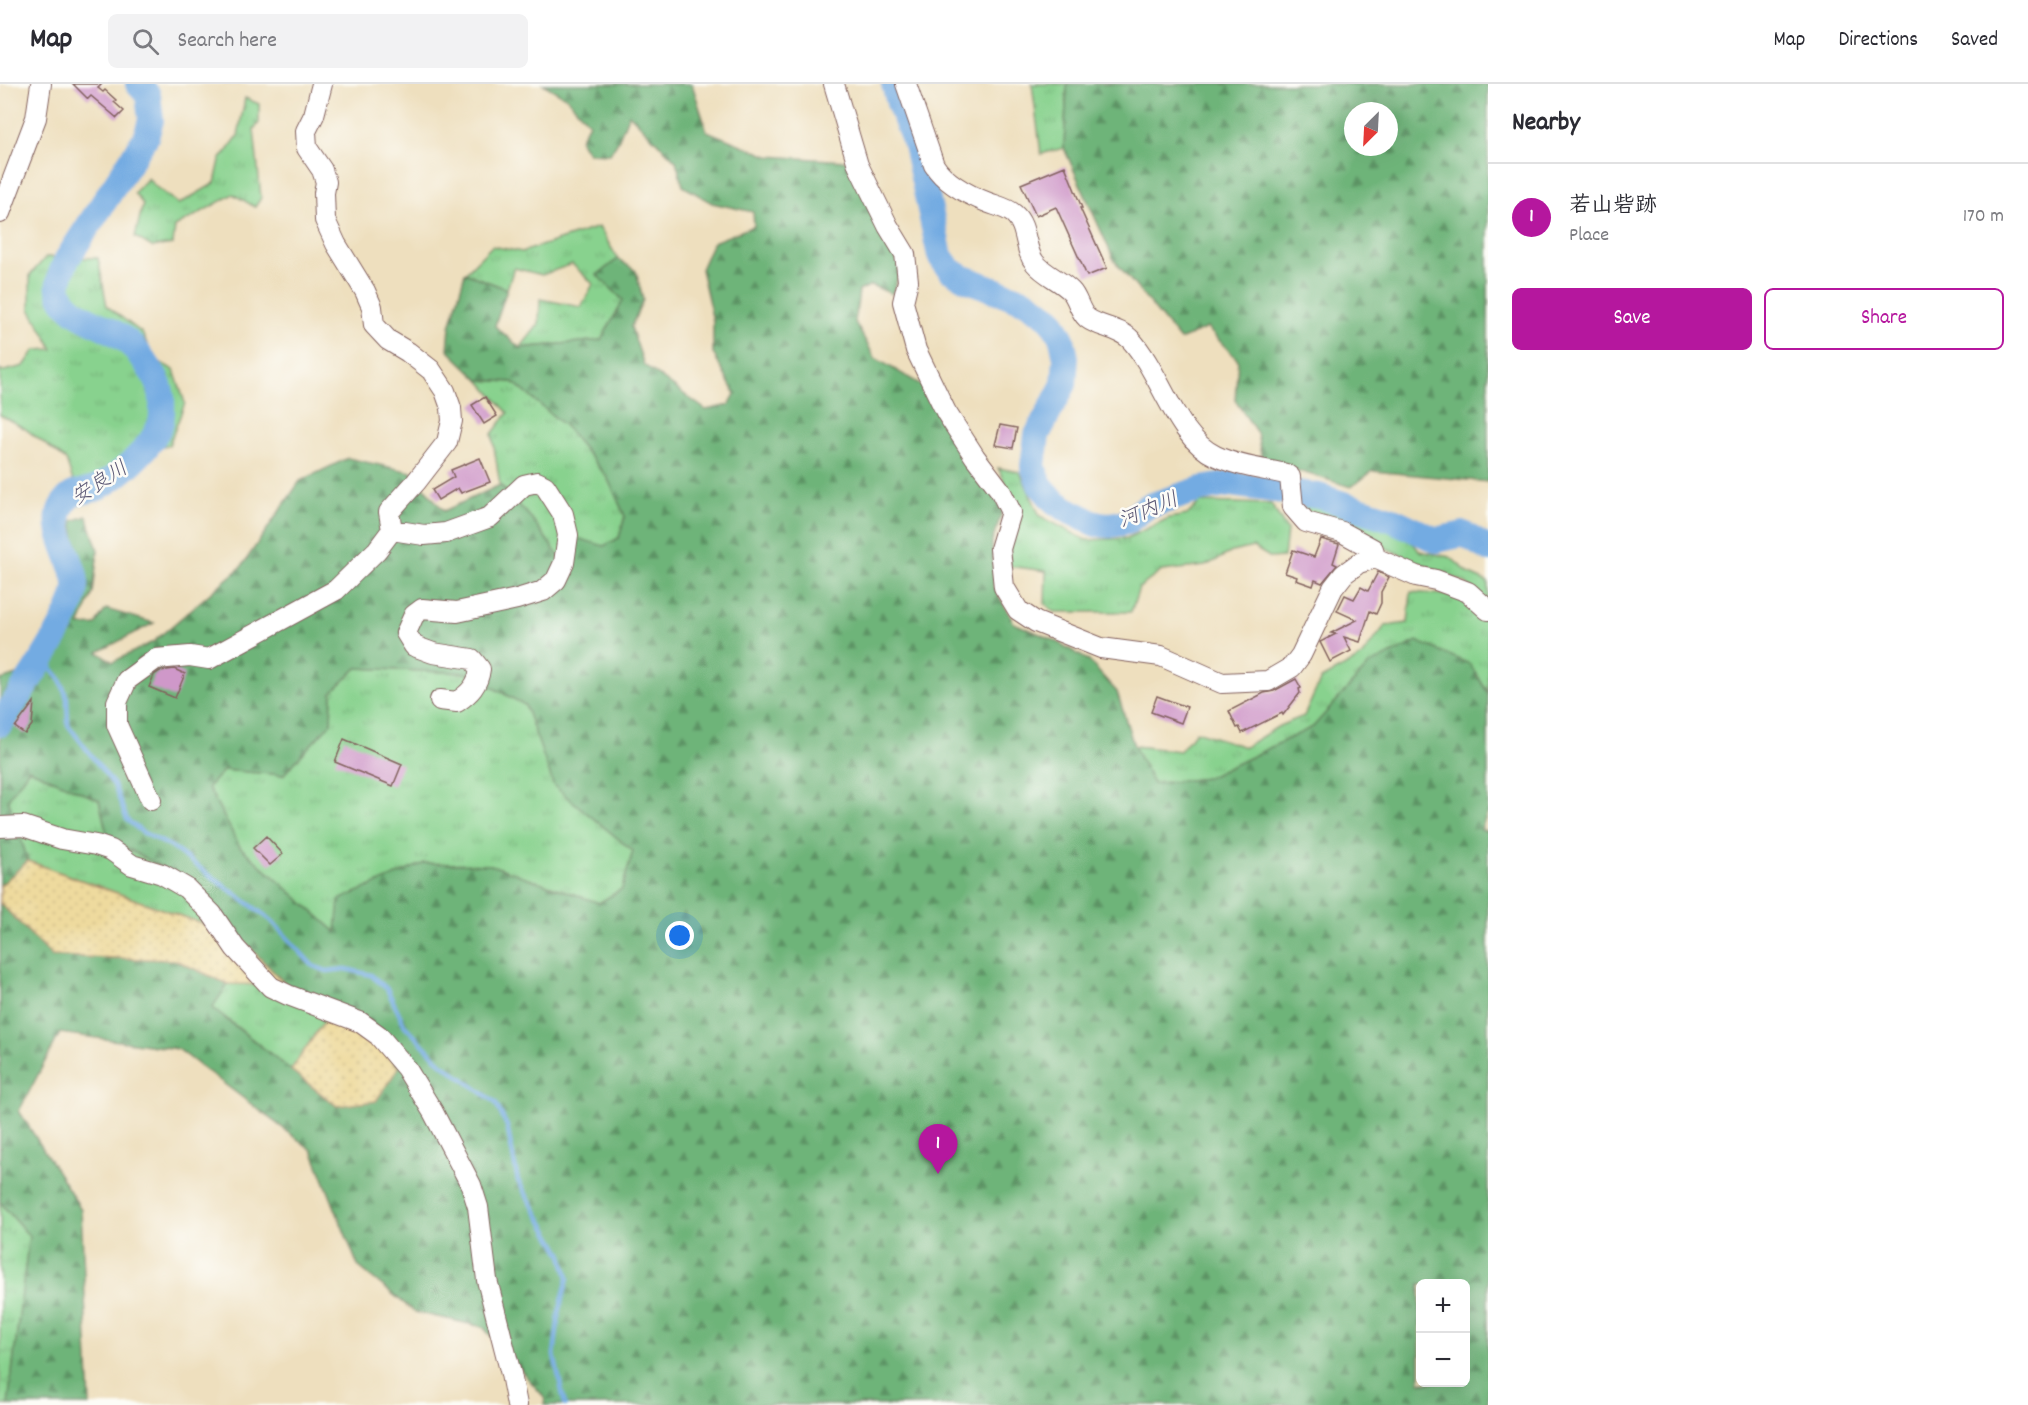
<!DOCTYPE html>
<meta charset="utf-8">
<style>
body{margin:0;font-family:Dekko,"Klee One",sans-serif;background:#f2f2f3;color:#2b2b33}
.controls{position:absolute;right:18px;bottom:18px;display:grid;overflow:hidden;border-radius:9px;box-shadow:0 6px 24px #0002}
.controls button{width:54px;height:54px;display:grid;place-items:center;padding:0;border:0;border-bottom:2px solid #e1e1e2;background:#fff;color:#2b2b33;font:30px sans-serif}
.compass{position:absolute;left:1344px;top:18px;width:54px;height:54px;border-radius:50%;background:#fff;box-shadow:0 6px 24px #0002;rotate:204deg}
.you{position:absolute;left:680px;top:852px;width:21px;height:21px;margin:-15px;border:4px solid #fff;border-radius:50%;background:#1a73e8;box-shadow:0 0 0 9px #1a73e833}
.badge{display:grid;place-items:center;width:39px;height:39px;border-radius:50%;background:#b5179e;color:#fff;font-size:20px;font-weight:700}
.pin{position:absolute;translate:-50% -50px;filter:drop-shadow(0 2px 3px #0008)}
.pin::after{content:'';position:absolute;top:32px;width:21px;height:18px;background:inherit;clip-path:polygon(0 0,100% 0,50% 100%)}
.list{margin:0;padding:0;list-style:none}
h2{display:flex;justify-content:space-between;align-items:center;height:78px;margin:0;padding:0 24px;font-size:26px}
h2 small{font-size:20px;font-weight:400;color:#7c7c81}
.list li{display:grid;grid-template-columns:39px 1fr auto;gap:18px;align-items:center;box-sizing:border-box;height:108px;padding:0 24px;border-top:2px solid #e1e1e2}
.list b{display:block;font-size:22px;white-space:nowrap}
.list p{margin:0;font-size:20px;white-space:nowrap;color:#7c7c81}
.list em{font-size:20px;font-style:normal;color:#7c7c81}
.actions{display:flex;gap:12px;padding:18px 24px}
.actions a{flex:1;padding:14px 0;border:2px solid #b5179e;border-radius:9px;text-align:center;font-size:21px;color:#b5179e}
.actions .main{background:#b5179e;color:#fff}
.icon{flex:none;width:33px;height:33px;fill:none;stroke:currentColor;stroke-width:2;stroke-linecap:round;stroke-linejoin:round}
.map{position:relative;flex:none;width:1488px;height:1321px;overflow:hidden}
header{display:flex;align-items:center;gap:36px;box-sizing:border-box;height:84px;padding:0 30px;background:#fff;border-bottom:2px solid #e1e1e2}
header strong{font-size:28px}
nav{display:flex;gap:33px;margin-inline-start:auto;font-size:21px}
.search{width:420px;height:54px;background:#f2f2f3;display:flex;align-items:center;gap:15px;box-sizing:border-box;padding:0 21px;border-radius:9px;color:#7c7c81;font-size:22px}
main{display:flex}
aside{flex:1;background:#fff}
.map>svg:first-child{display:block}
.grass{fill:url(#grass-tufts);stroke:#69785c;stroke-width:1.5}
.forest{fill:url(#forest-firs);stroke:#5c6a52;stroke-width:1.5;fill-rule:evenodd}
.sand{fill:url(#sand-dots);stroke:#9c7c64;stroke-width:1.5}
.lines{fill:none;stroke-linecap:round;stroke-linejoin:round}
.stream{stroke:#73abe2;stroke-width:4.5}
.river{stroke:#73abe2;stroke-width:26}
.building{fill:#cf98c9}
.minor-casing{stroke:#83625e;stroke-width:22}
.minor{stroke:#fff;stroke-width:20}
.labels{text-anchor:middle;stroke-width:5;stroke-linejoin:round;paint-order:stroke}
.water-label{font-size:21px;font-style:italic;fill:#5a5774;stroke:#fdfcf7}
</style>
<header>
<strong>Map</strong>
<div class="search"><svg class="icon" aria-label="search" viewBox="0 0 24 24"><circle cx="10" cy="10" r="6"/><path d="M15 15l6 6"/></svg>Search here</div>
<nav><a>Map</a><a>Directions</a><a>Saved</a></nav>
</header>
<main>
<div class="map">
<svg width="1488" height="1321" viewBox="0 0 1488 1321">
<defs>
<pattern id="grass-tufts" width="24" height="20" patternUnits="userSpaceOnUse" patternTransform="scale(1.5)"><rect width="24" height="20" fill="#88d28e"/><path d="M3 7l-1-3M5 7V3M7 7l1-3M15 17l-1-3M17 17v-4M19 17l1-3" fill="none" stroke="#77b47b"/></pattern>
<pattern id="forest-firs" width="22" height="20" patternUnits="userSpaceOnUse" patternTransform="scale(1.5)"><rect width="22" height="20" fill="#6eb479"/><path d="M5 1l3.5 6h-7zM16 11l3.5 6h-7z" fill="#5c9263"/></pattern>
<pattern id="sand-dots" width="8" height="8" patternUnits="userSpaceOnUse" patternTransform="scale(1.5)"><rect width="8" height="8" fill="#eeda9e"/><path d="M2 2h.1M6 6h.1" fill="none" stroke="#cebb88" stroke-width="1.8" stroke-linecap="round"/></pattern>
</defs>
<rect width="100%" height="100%" fill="#fdfcf7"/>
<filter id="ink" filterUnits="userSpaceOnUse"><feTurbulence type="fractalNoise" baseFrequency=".0167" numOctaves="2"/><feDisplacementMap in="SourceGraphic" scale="12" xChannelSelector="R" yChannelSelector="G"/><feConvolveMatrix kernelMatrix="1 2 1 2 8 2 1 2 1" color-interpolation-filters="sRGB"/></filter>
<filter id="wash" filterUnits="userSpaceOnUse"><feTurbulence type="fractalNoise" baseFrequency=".008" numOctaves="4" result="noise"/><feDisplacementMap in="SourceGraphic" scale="24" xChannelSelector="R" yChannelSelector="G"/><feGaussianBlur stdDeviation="1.35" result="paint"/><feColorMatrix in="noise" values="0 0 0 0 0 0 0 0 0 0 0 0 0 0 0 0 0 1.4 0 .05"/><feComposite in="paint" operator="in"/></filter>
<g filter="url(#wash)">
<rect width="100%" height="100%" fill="#eedfbe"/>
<path class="grass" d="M1032,0h35l-3,64 -23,6z
M245,14l14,6v19l-5,6 7,69 -6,9 -22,-13 -58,33 -2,17 -21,3 -17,-10 8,-33 -9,-11 14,-15 8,9 23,17 36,-21 5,-23 18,-24z
M599,143l19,32 -21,16 27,25 -22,40 -82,8 19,-24 1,-25 41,8 12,-23 -21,-20 -30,11 -28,-7 -7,21 -42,-16 27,-27 30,6z
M46,173l52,1 9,48 35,27 12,26 20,11 11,33 -16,42 -33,4 -44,35h-18l-8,-24 -42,-32 -24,-13v-45l4,1 20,-5 11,-16 18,-1 -23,-40v-34z
M479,296l34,2 52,44 42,51 18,39 -6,22 -15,8 -44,12 -28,-39 -32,-34 -8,-51 16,-21z
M998,384l22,4 20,44 46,24 41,-2 42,-20 18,-3 13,-13 71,2 16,26 -3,27 -13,1 -18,-11 -21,5 -27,14 -43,5 -23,17 -8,24h-76l-10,-8 1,-33 -37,-5v-20l10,-34z
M1327,420l77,26 15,21 31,6 20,17 18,8v20l-22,-19 -157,-68 -7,-10z
M1411,508l48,4 29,28v69l-18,-29 -101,1 -56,62 -106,51 -54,6 -19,-38 46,5 16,-20 49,16 34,-21 25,-10 17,-37 39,-21 25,-32 23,-3z
M357,584l109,5 59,32 30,81 78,65 -11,38 -23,14 -108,-38 -155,67 -96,-85 -32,-60 16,-17 59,5 48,-52 1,-31z
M29,685l70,31 9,38 76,41 55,58 -211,-76 -20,-62z
M228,900l58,1 50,19 -45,66 -79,-63z
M0,1118l29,34 -21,169h-8z"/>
<path class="forest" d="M543,0h149l15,47 61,25 78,5 45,85 10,23 -9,25 -21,-9 -12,6 -4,31 20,36 50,29 78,123 -11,31 2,46 20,36 42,18 32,19 29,32 17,54 19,38 54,-6 106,-51 56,-62 48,-24 53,23 18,29v119l-7,17 7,3v573h-944l1,-7 -62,-71 -68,-15 -57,-46 -46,-116 -134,-101 -118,-16 -41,78 62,98 9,196h-82l21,-169 -29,-34v-299l52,53 123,4 53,24 -16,24 125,98 62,-39 -113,-82 -102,-106 -76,-41 -9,-38 -70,-31 -21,30 20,62 -28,25v-206l17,-5 15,6 51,-91 -11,-69 15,-5 11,34 -5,43 -14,33 16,-1 11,-16 48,14 -56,29 15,10 40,-20 89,-76 58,-85 48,-23 63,14 33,39 56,-26 32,34 28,39 17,-20 27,8 15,-8 6,-22 -18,-39 -42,-51 -52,-44 -34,-2 -31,-30 2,-23 15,-54 42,16 -12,37 25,22 81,-8 22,-40 -26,-25 21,-16 18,12 7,29 -12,27 13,38 62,45 23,-5 6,-11 -22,-41v-32l-12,-52 12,-27 41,-16 -1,-14 -41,-9 -29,-17 -7,-25 -47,-47 -11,27 -8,13 -22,-1 -8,-13 9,-17 -22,-25zM357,584l109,5 59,32 29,81 79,65 -11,38 -23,14 -108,-38 -67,-2 -85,37 -3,32 -96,-85 -32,-60 16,-17 59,5 48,-52 1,-31zM1420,1200h46v98h-46z
M1067,0h421v398l-115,-11 -22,16 -89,-27 -5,-27 -22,-33 3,-40 -31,-32 -27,12 -66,-80 -50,-112zM1353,27h36v36h-36z"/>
<path class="sand" d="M28,777l211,76 47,48 -58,-1 -53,-24 -123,-4 -52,-53v-17z
M336,920l63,63 -23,34 -39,5 -46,-36z"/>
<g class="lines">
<path class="stream" d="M42,573l18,22 7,19 1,27 46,60 13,35 15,12 28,14 101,74 42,46 14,5 19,-2 25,6 16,14 18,37 36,37 54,39 12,24 11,55 44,74 6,23 -9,35 -5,42 11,50"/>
<path class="river" d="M894,0l5,19 17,42 24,111 10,14 16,9 60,23 25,17 11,20 4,19 -2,26 -27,51 -4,31 7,19 14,16 17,11 25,12 14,1 17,-3 19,-15 55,-18 30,-5 88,12 74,24 43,20 28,-6 24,15
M0,640c18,-28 76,-109 76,-139 0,-23 -27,-56 -14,-79 11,-19 20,-11 35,-18 22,-11 54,-40 63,-63 3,-7 2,-20 2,-27 -1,-9 -5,-19 -10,-26 -7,-11 -15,-22 -25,-31 -19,-17 -62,-24 -68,-51 -2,-10 4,-22 8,-31l79,-122 5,-17 -3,-25 -10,-11"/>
</g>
<g id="blocks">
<path class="building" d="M73,0h29l-4,4 5,4 2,-2 11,10 -2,2 10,9 -7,7 -26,-22 -3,3z
M1065,82l17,42h-2l27,60 -20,8 -31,-69 -20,9 -15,-32z
M485,313l12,19 -13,8 -12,-19z
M1000,341l17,3 -4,20 -18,-3z
M480,374l10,24 -29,11 -3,-5 -20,12 -6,-10 22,-13 -3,-7z
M1321,455l18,5 -6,19 4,2 -15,18 -7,-3 -2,6 -17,-6 1,-3 -12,-4 8,-23 21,7z
M1378,488l11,5 -8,15v11l-5,11 -6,-3 -10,31 -16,-5 7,14 -21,11 -10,-20 16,-8 -5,-1 26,-13 -20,-9 8,-16 9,4 7,-12 7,4z
M174,585l11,5 -10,24 -26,-11 5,-12 6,-4z
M1296,595l5,9 -2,1 1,4 -17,22 -1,-2 -40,20 -3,-6 -2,1 -8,-17 35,-18 10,-2z
M1157,612l30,11 -6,16 -30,-11z
M34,618l-2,23 -7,9 -10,-7z
M344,655l58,25 -9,22 -58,-24z
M266,752l17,18 -13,11 -17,-17z"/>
</g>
</g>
<g filter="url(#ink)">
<use href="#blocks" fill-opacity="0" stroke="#83625e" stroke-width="1.5"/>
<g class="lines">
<g class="minor-casing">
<path id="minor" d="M834,0l24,81 30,61 17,28 3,27 -5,21 13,48 30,62 29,45 25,33 11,22 -11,37 4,38 14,23 18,12 65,26 60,8 61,27 46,-2 24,-14 9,-12 32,-67 11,-14 15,-11 16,-5 41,18 20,4 32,12 20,18
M906,0l28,81c12,19 34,30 55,38 8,3 18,5 25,11 14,12 10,36 21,49 10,12 25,17 36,28 7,7 8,20 16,27 13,10 32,9 44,22 30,33 45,98 85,116 21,10 47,13 70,18l4,3 3,30 13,15 36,10 31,17 2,9
M0,129l36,-95 5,-34
M392,446l32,5 22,-2 44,-16 34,-32 13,-3 8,4 18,28 5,21 -4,28 -8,17 -13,11 -26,8 -60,13 -35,-3 -8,6 -8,18 8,13 19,7 39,6 8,10c-2,16 -10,24 -23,33l-17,-2
M151,716l-34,-75v-23l10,-22 29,-21 34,-3 19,3 127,-69 41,-40 15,-20 -3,-18 27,-30 31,-40 5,-21 -1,-13 -6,-17 -14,-21 -23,-18 -20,-12 -14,-15 -2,-18 -7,-16 -29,-47 -11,-24 -1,-27 2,-11 -4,-12 -15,-22 -1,-17 8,-16 8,-31
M0,743l23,-1 39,13 34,6 15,5 21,15 30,9 24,14 26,26 23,34 36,39 17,8 72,27 18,13 28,33 27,44 38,73 7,22 9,73 24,94 6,31"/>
</g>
<use href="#minor" class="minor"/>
</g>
</g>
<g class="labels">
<g class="water-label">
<text transform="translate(99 398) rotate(-33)" y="7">安良川</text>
<text transform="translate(1148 425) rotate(-22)" y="7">河内川</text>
</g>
</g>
</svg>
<div class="controls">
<button>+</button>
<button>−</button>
</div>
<svg class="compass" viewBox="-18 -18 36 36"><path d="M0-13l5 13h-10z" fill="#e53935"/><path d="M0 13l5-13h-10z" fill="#7c7c81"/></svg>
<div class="you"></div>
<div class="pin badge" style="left:938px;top:1090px">1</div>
</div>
<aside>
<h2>Nearby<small></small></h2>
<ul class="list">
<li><span class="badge">1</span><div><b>若山砦跡</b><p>Place</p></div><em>170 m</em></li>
</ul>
<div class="actions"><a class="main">Save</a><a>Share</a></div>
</aside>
</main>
